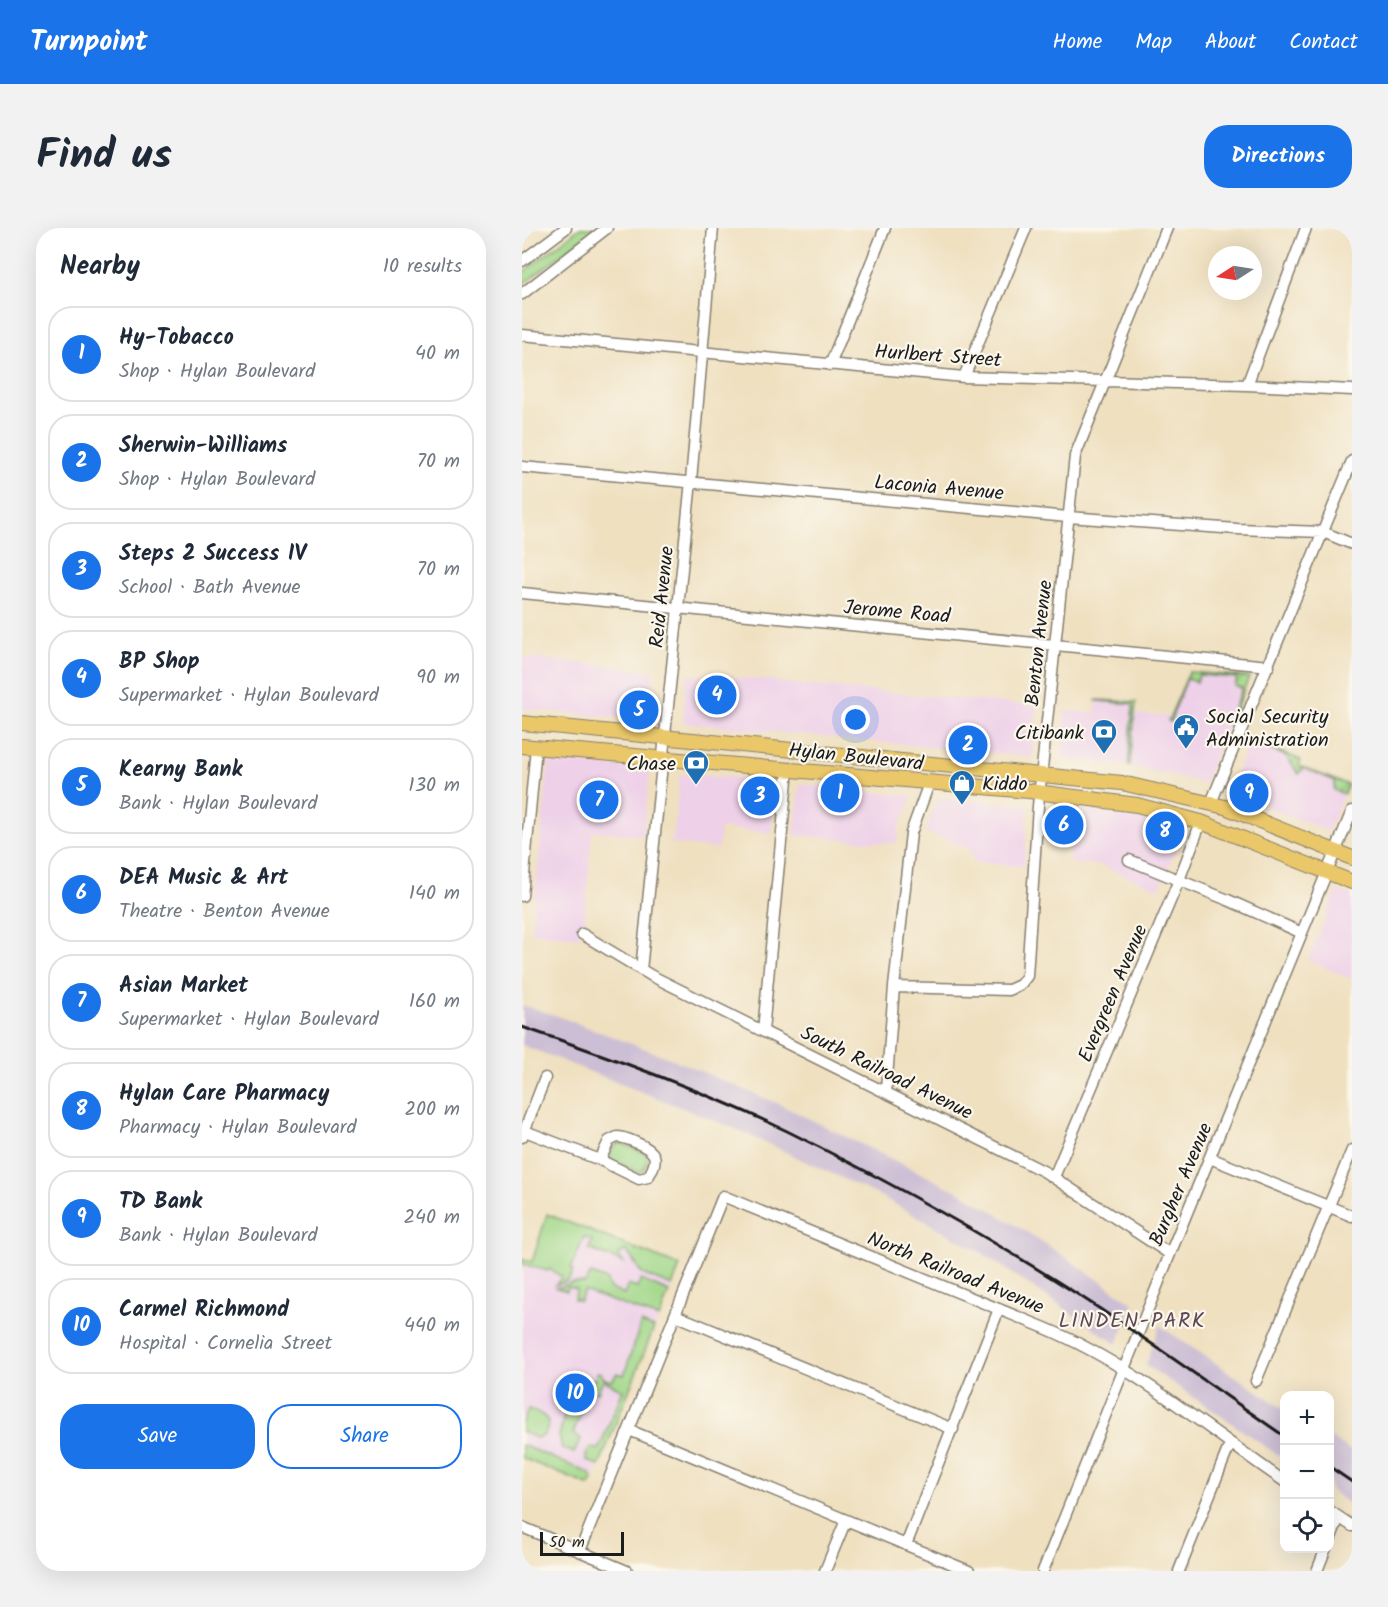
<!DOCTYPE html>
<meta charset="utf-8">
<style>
body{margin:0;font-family:Kalam,sans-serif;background:#f2f2f3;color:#1f2937}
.controls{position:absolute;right:18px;bottom:18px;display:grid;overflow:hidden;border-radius:12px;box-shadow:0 6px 24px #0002}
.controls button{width:54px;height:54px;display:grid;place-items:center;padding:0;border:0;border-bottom:2px solid #e0e1e3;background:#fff;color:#1f2937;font:30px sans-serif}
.compass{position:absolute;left:686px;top:18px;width:54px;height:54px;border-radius:50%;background:#fff;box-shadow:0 6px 24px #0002;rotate:258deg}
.scale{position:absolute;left:18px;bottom:15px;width:84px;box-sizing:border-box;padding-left:6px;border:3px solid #1c1c1c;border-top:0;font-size:16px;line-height:21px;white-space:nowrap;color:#1c1c1c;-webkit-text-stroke:4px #fbf7ec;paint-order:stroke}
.you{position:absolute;left:334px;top:492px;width:21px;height:21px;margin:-15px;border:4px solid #fff;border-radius:50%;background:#1a73e8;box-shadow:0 0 0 9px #1a73e833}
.badge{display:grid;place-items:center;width:39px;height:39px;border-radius:50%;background:#1a73e8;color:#fff;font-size:20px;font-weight:700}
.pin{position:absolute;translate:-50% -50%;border:3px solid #fff;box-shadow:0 2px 6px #0006}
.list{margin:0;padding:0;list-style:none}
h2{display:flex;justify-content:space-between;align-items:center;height:78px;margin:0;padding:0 24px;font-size:26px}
h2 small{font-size:20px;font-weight:400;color:#747a83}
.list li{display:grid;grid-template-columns:39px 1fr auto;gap:18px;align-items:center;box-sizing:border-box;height:96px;margin:0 12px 12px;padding:0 12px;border:2px solid #e0e1e3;border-radius:24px}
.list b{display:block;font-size:22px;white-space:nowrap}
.list p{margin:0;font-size:20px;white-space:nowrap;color:#747a83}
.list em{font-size:20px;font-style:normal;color:#747a83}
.actions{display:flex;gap:12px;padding:18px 24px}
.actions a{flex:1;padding:14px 0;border:2px solid #1a73e8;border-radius:24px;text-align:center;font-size:21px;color:#1a73e8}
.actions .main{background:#1a73e8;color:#fff}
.icon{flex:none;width:33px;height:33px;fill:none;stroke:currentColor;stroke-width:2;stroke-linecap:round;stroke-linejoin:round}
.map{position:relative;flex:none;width:830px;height:1343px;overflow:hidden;border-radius:24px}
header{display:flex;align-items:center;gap:36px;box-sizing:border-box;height:84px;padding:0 30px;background:#1a73e8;color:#fff}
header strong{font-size:28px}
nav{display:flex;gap:33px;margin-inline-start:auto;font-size:21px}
.intro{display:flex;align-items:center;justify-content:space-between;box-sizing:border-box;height:144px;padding:0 36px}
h1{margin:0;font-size:42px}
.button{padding:15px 27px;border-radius:24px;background:#1a73e8;color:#fff;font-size:21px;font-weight:700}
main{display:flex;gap:36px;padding:0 36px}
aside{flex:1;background:#fff;border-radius:24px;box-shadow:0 6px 24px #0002}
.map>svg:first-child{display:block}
.built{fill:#eed0e8}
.railway{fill:#ccbed4}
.grass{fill:#a0d788;stroke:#5e7a52;stroke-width:1.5}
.park{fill:url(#park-tufts);stroke:#5e7a52;stroke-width:1.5}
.garden{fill:url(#garden-furrows);stroke:#5e7a52;stroke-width:1.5}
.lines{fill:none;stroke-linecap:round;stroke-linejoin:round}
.minor-casing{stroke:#867e6e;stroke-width:13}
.major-casing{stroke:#867e6e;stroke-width:16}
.minor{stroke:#fff;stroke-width:10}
.major{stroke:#eac769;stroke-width:14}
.rail{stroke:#1c1c1c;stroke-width:3}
.labels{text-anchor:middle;stroke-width:4.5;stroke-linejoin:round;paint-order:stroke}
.street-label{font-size:20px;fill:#1c1c1c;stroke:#fbf7ec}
.poi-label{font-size:20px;fill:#1c1c1c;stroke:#fbf7ec;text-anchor:start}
.neighbourhood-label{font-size:21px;letter-spacing:1.5px;fill:#5e4854;stroke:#fbf7ec}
</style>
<header>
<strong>Turnpoint</strong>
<nav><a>Home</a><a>Map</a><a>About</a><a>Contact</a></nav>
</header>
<div class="intro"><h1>Find us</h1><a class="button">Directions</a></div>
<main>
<aside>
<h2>Nearby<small>10 results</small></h2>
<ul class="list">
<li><span class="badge">1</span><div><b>Hy-Tobacco</b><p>Shop · Hylan Boulevard</p></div><em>40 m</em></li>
<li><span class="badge">2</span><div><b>Sherwin-Williams</b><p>Shop · Hylan Boulevard</p></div><em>70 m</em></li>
<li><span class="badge">3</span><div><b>Steps 2 Success IV</b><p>School · Bath Avenue</p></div><em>70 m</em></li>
<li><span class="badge">4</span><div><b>BP Shop</b><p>Supermarket · Hylan Boulevard</p></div><em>90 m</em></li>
<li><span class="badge">5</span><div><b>Kearny Bank</b><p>Bank · Hylan Boulevard</p></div><em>130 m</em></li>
<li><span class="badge">6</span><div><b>DEA Music &amp; Art</b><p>Theatre · Benton Avenue</p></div><em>140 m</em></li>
<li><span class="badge">7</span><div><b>Asian Market</b><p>Supermarket · Hylan Boulevard</p></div><em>160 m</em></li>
<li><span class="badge">8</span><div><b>Hylan Care Pharmacy</b><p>Pharmacy · Hylan Boulevard</p></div><em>200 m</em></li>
<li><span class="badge">9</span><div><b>TD Bank</b><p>Bank · Hylan Boulevard</p></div><em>240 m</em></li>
<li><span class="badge">10</span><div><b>Carmel Richmond</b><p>Hospital · Cornelia Street</p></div><em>440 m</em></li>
</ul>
<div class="actions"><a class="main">Save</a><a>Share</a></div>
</aside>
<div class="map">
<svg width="830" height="1343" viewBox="0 0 830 1343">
<defs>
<pattern id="park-tufts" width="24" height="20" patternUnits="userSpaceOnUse" patternTransform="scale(1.5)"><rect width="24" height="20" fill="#a0d788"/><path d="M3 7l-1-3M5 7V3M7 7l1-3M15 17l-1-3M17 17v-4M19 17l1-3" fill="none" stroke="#89b875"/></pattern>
<pattern id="garden-furrows" width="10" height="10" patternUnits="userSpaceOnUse" patternTransform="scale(1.5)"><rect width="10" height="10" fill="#a0d788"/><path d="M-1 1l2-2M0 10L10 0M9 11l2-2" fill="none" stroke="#89b875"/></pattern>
</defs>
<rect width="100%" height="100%" fill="#fbf7ec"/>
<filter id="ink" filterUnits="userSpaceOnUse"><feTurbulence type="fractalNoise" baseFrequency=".0167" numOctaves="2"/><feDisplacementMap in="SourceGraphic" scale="12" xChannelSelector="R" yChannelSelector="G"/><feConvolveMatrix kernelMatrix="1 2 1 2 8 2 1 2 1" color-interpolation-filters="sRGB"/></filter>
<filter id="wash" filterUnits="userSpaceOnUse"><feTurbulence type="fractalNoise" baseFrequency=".008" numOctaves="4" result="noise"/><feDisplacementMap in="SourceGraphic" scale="24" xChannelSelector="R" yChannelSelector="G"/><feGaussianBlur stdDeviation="1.35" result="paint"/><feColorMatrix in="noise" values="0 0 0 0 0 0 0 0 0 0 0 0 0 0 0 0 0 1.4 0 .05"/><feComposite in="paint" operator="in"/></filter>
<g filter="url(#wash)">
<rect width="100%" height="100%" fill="#efe0c0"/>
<path class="built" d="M0,429l131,14 -4,49 -127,-11z
M667,444l60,5 -45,106 -74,-17 -69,-8 4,-47 30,2 2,-13 39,2 -1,12 35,2z
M165,447l89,5v2l261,24 -5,51 -347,-34 -2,-3z
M728,512l51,20 -2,6 49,19 -20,46 -99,-39z
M27,533l101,8 -7,67 -51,-5 -7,87 -6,19 -48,-5z
M158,546l97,7 -6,52 -51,-5 -2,21 -51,-6 6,-3z
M278,556l51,5 2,2 60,5 -14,31 -2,17 -103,-9z
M416,570l90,8 -4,61 -50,-5 -3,-12 -46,-19z
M533,578l88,11 41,14 -25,58 -59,-24 -31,-2 1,-17 -21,-2 4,-35z
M815,663l15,4v84l-44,-19z
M25,986l133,52 -90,220 -68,-28v-199l10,3z"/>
<path class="railway" d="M0,777l35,11 110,41 114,48 188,92 69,42 95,64 -16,41 -138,-93 -101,-56 -142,-66 -214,-84z
M638,1098l124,83v50l-138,-94z
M808,1210l22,14v54l-22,-16z"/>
<path class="grass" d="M58,0h16l-74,57v-12z
M99,915l24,10 3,6 -5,12 -6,1 -26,-12 -1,-4 3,-9z
M25,986l133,52 -8,20 -30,-12 -16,-24 -8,5 6,8 -35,-14 3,-9 -8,-3 -13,32 2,1c-3,12 -7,12 -18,15l7,-8 -12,-8 -2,2 -26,-7v-5l10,3z
M69,1046l16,6 2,8 15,7 4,-10 9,3 4,-8 28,12 -10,26 -75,-27 -4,10 -6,-2 3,-10 -9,-2 -1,4 -11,-3 16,-5h13z
M119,1095l13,5 -55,138 -12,-5 -1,-6 3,-7 10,1 24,-59 -18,-9v-2l7,2 5,-8 7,2z
M75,1144l5,1 -1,3 3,1 -6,15 -11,-1 -5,11 -10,-3v-3l-2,-1 2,-6 5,2 4,-16 14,5z
M46,1173l16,4 -11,28 8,6 -7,14 -12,-5 -3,-12z
M6,1181c14,4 28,11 15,27l-6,2 -15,-6v-8z
M0,1217l67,28 4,6 -3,7 -68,-28z"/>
<path class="park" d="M223,550l32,3 -3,26 -8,-1 1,-20 -22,-3z"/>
<path class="garden" d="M667,444l60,5 -17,43 -2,-1 12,-31 -7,-2 2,-8 -38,-3 -2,7 -10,-3 -15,37v6l-4,-1z
M575,472l39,2 -6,64h-2l5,-62 -37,-3z
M728,512l51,20 -2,6 49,19 -4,9 -10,-4 1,-9 -31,-13 -5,6 -13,-18 -36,-14z"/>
</g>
<g filter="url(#ink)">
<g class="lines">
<g class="minor-casing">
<path id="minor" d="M0,33l44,-33
M0,66l85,-66
M0,107l442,42 283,8 105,5
M308,137l55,-137
M442,149l62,-149
M725,157l59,-157
M0,239l546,50 169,12 86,3 29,12
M0,365l747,73
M689,575l141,-342
M607,632l99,40 74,33
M0,668l14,-149
M60,706l70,42 393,196 125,82
M119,742l50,-489 22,-253
M372,759l115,3 11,-5 7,-9 11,-170 37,-350 92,-228
M241,803l25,-262
M364,863l8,-104 17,-154 18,-50
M3,903l75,29 39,19 9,-2c12,-19 8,-26 -11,-34 -7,-3 -13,-6 -20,-6l-8,4 -9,19
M0,909l23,-59
M688,930l142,58
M532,949l125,-297 22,-58
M153,1087l278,114
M734,1153l96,-231
M107,1202l340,141
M808,1283l22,15
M0,1299l105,44
M808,1312l9,-23
M384,1317l93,-236
M58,1323l143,-355 322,132c88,37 161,100 239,153
M303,1343l21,-51
M521,1343l127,-317 182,-443
M657,1343l51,-127
M795,1343l9,-23"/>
</g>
<g class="major-casing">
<path id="major" d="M0,495l600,60 103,24 127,51
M0,518l507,45 108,14 64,17 151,60"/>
</g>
<use href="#minor" class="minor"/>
<use href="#major" class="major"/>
<path class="rail" d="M0,799c89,30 180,63 265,104 83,41 164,85 242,133 88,53 171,114 255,172
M808,1239l22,15"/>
</g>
</g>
<defs>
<g id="civic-pin" transform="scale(1.35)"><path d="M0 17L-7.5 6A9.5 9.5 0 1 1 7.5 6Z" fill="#1f6fb2" stroke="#fbf7ec"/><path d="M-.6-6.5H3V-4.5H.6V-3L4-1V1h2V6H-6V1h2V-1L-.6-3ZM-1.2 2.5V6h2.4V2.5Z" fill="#fff"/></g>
<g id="bank-pin" transform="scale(1.35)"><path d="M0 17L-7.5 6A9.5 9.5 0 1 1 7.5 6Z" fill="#1f6fb2" stroke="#fbf7ec"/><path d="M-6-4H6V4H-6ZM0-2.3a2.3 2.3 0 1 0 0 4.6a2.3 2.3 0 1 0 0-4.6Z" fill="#fff"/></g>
<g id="shop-pin" transform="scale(1.35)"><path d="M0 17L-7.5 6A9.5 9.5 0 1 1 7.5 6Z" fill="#1f6fb2" stroke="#fbf7ec"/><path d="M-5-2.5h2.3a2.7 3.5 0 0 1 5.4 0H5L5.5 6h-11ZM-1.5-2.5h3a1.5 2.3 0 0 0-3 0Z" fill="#fff"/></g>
</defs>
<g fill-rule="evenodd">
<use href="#civic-pin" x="664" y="499"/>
<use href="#bank-pin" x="582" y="504"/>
<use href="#bank-pin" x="174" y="535"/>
<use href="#shop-pin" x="440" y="555"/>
</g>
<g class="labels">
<g class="street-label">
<text transform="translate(416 127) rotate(4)" y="7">Hurlbert Street</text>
<text transform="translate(417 259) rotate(5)" y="7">Laconia Avenue</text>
<text transform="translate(139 369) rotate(-84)" y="7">Reid Avenue</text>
<text transform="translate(375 383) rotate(5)" y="7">Jerome Road</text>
<text transform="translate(516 415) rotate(-84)" y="7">Benton Avenue</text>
<text transform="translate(334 528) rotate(6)" y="7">Hylan Boulevard</text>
<text transform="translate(590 765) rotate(-67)" y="7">Evergreen Avenue</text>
<text transform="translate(365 844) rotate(26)" y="7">South Railroad Avenue</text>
<text transform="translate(658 956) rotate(-67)" y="7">Burgher Avenue</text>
<text transform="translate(434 1044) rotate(22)" y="7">North Railroad Avenue</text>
</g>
<g class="poi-label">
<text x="684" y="495">Social Security<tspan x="684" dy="23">Administration</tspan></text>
<text x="562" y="511" text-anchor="end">Citibank</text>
<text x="154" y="542" text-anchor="end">Chase</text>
<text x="460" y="562">Kiddo</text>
</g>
<g class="neighbourhood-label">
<text x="610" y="1099">LINDEN-PARK</text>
</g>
</g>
</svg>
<div class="controls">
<button>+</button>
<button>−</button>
<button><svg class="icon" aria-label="locate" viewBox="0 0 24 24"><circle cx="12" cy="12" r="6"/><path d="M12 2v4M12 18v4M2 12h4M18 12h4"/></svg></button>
</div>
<svg class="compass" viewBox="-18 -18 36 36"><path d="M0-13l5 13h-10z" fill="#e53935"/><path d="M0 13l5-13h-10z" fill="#747a83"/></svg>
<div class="scale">50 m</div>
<div class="you"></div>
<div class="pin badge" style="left:318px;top:565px">1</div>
<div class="pin badge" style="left:446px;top:517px">2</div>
<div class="pin badge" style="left:238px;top:568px">3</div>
<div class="pin badge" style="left:195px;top:467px">4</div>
<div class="pin badge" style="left:117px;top:482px">5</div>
<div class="pin badge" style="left:542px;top:597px">6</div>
<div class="pin badge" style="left:77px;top:572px">7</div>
<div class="pin badge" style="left:643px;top:603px">8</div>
<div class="pin badge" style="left:727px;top:565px">9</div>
<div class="pin badge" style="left:53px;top:1165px">10</div>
</div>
</main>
